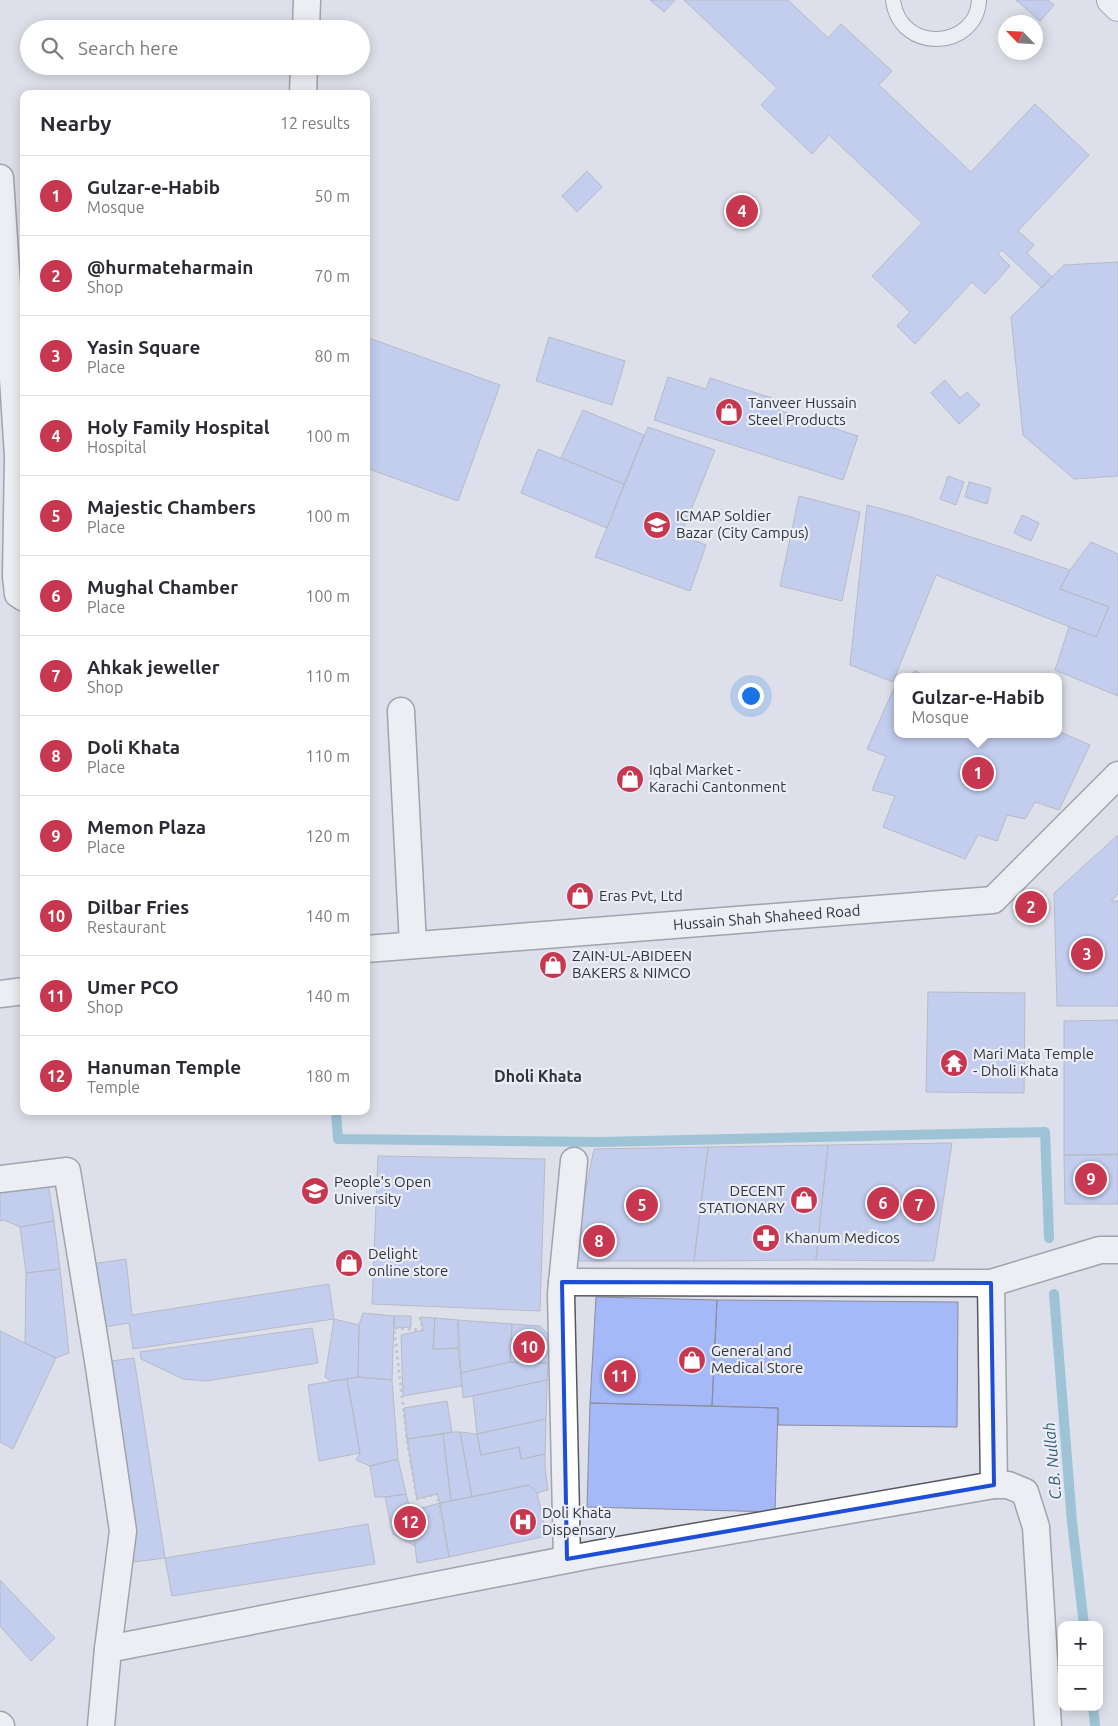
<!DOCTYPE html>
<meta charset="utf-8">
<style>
body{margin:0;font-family:Ubuntu,sans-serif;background:#f7f7f7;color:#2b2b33}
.controls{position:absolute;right:15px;bottom:15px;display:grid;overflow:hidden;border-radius:10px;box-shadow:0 2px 12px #0003}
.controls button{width:45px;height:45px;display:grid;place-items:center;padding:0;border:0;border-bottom:1px solid #e1e1e2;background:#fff;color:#2b2b33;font:25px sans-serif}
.compass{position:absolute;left:998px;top:15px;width:45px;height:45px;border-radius:50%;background:#fff;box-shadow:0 2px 12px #0003;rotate:295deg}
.you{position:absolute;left:750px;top:695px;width:18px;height:18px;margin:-12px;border:4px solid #fff;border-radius:50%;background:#1a73e8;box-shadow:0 0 0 8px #1a73e833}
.badge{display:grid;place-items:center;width:32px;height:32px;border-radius:50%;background:#c7374f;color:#fff;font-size:16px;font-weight:700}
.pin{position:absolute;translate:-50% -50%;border:2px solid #fff;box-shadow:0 1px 5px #0006}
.popup{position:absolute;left:894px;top:673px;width:168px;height:65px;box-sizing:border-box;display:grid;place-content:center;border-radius:10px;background:#fff;filter:drop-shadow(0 1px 4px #0005);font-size:16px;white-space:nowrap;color:#7c7c81}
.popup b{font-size:19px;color:#2b2b33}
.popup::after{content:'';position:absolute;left:50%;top:100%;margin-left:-10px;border:10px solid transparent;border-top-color:#fff}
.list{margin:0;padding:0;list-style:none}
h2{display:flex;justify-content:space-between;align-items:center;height:65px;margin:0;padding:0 20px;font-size:21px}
h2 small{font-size:16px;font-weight:400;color:#7c7c81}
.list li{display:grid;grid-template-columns:32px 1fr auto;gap:15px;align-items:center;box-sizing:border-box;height:80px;padding:0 20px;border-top:1px solid #e1e1e2}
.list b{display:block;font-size:19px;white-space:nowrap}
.list p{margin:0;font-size:16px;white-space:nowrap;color:#7c7c81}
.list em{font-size:16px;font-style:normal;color:#7c7c81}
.icon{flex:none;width:28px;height:28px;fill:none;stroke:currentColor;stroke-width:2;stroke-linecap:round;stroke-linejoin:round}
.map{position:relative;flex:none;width:1118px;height:1726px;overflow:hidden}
.search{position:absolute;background:#fff;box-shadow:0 2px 12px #0003;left:20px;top:20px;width:350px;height:55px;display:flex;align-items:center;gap:12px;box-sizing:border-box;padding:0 18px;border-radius:28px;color:#7c7c81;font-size:19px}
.panel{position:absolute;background:#fff;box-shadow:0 2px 12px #0003;left:20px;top:90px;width:350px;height:1025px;border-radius:10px}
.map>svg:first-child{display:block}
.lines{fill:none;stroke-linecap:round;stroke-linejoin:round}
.stream{stroke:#50a1bc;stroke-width:10}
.building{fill:#a5b8f7;stroke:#8a8d96}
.lane-casing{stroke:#575961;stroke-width:16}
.street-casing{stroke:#575961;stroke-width:29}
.secondary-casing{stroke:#575961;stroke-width:30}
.path{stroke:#9ea0a8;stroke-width:3;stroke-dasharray:2.5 4;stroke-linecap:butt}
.lane{stroke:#fff;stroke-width:14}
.street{stroke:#fff;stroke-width:26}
.secondary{stroke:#fff;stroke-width:28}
.marked{fill:none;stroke:#1d4ed8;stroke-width:4;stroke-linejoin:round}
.labels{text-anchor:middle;stroke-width:4.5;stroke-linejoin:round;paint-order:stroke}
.poi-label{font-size:15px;fill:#333438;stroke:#eaedf7;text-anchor:start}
.street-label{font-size:15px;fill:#333438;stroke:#eaedf7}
.neighbourhood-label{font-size:16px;font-weight:bold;fill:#333438;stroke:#eaedf7}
.water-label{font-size:16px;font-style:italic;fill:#2e5e6e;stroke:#eaedf7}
</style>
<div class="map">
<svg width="1118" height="1726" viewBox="0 0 1118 1726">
<rect width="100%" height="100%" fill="#dde0ea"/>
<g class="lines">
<path class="stream" d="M336,1111l2,28 262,3 445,-10 4,106
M1054,1294l18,228 12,103
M1093,1707l2,18"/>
</g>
<path class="building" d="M650,0h25l-11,12z
M684,0h104l40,38 13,-14 51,47 -13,14 92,87 64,-68 54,51 -71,76 16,14 -7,8 25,24 -10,11 -40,-38 -4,4 12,12 -25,28 -13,-12 -57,62 -18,-18 13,-14 -38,-36 50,-53 -93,-88 -17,19 -51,-49 16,-17z
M1016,0h32l6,5 -14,16z
M587,171l15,16 -25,25 -15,-16z
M1118,262v214l-44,3 -51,-44 -12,-118 53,-52z
M366,337l134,48 -42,116 -92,-33z
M549,337l76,24 -13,44 -76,-24z
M668,377l38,12 4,-11 71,23 -3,9 80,26 -15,44 -189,-60z
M945,380l15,18 7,-6 13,13 -21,19 -28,-31z
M583,410l61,25 -20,49 -63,-26z
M648,427l67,23 -34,85 25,10 -16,46 -95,-34z
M538,449l86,35 -17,44 -86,-35z
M948,476l16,6 -8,23 -16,-6z
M969,482l22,6 -4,16 -22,-7z
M799,496l61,16 -18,89 -62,-15z
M867,505l41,11 162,54 -10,19 49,18 -13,30 -160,-62 -43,107 -43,-17z
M1022,515l17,8 -8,18 -17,-8z
M1091,542l27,12v142l-63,-26 14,-43 27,10 13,-30 -49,-18 10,-19z
M915,671l14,6h-22z
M898,684v50h160v-3l32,14 -31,65 -24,-8 -10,17 -18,-4 -10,26 -19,-6 -13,24 -82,-32 12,-31 -23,-6 14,-34 -19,-7 27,-61z
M1118,835v59l-7,7h7v105h-61l-3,-113z
M928,992l97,1 -1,100 -98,-1z
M1118,1020v135h-54v-134z
M952,1143l-18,118 -118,-1 12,-115z
M828,1145l-12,115 -122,1 14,-114z
M708,1147l-14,114h-123l23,-112z
M1118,1154v50h-53l-1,-49z
M378,1156l167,3 -5,152 -168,-7z
M47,1176l7,45 -34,6 -16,-7 -4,1v-35z
M54,1221l6,48 -34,4 -6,-46z
M126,1259l6,56 197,-31 5,35 -201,30 -4,-26 -30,5 -8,-64z
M60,1269l9,84 -13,5 -31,-15 1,-70z
M596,1297l121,3 -5,106 -122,-3z
M717,1300l241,2 -1,125 -179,-2v-17l-66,-2z
M363,1313l31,3 -2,64 -34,-3 1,-52z
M394,1316h17v11l-17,1z
M420,1317l15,1 -2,31 25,-1 4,38 -59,10 -2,-61 22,-5z
M435,1318l23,2v28l-25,1z
M334,1319l25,6 -1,52 -27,4 -6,-4z
M458,1320l54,4 -2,38 -49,11z
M512,1324l28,2 9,9 -1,28 -38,-1z
M312,1328l6,35 -112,18 -23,-2 -42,-20 -1,-7z
M0,1331l56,27 -43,91 -13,-7z
M134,1358l31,200 -31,4 -31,-200z
M510,1362l38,1 -1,17 -84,18 -2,-25z
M358,1377l34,3 6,79 -28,7 -14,-6 4,-7 -13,-74z
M347,1379l13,74 -41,8 -11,-76z
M547,1380l-1,39 -69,15 -4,-38z
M447,1401l5,31 -45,7 -3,-31z
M590,1403l188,5 -3,104 -188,-5z
M546,1419l-1,35 -24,5 -2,-12 -38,8 -4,-21z
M452,1432h8l12,65 -21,4 -8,-67z
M460,1432l17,2 4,21 38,-8 2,12 24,-5v14l3,22 -11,3 -8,-8 -57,12z
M443,1434l8,67 -11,2 -3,-9 -20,5 -10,-60z
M398,1459l8,35 -21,3h-10l-5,-31z
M529,1485l8,8 10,43 -98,21 -9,-54z
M406,1494l5,19 4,33 -22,-12 -8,-37z
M440,1503l9,54 -32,6 -6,-52z
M368,1524l7,40 -203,32 -7,-38z
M0,1580l55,58 -24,23 -31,-35z"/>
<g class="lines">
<g class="lane-casing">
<path id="lane" d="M893,0c7,55 84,49 86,0"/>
</g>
<g class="street-casing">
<g id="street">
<path d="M306,29l1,-29"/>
<path d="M303,94l1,-28"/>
<path d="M0,178l18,278 -2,120 2,18 6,4"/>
<path d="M401,711l12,234"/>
<path id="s1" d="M366,949l627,-49 125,-125"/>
<path d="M0,994l24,-3"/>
<path d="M0,1179l67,-8 32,196 24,164 -15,118 -7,77"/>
<path d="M562,1282l429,1 109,-33h18"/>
<path d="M994,1485h14l17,7 11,35 12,199"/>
<path d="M567,1559l-6,-265 13,-133"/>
<path d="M108,1649l488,-95 398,-69 -3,-202"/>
<path d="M0,1725l1,1"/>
</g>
</g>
<g class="secondary-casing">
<path id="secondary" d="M1111,0l7,7"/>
</g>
<path class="path" d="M420,1317l3,13 -29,-2 13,111 10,60 20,-5 11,58"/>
<use href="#lane" class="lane"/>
<use href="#street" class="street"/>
<use href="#secondary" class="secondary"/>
</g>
<path d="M0 0H1118V1726H0ZM562,1282l429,1 3,202 -427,74z" fill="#dde0ea" fill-opacity=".55" fill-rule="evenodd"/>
<path class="marked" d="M562,1282l429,1 3,202 -427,74z"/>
<defs>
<g id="shop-disc" transform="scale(1.4375)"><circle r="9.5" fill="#c7374f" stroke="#eaedf7"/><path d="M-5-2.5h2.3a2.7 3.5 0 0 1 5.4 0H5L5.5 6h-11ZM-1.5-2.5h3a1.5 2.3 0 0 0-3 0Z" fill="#fff"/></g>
<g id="school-disc" transform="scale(1.4375)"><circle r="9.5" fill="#c7374f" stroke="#eaedf7"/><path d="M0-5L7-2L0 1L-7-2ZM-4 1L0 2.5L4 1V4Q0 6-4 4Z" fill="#fff"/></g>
<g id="temple-disc" transform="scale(1.4375)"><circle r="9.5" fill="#c7374f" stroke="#eaedf7"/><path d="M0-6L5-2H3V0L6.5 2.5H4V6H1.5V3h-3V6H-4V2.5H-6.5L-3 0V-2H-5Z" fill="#fff"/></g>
<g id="university-disc" transform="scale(1.4375)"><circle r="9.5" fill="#c7374f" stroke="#eaedf7"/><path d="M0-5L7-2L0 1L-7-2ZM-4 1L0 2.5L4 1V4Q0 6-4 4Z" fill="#fff"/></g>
<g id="pharmacy-disc" transform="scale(1.4375)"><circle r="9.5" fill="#c7374f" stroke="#eaedf7"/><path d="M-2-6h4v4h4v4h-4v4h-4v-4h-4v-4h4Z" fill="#fff"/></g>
<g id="hospital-disc" transform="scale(1.4375)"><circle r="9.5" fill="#c7374f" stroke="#eaedf7"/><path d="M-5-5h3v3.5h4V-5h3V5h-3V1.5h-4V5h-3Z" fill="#fff"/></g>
</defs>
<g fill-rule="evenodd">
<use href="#shop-disc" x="729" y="412"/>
<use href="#school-disc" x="657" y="525"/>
<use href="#shop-disc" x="630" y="779"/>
<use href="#shop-disc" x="580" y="896"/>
<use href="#shop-disc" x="553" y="965"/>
<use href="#temple-disc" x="954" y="1063"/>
<use href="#university-disc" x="315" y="1191"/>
<use href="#shop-disc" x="804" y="1200"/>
<use href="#pharmacy-disc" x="766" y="1238"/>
<use href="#shop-disc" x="349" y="1263"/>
<use href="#shop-disc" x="692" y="1360"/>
<use href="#hospital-disc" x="523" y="1522"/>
</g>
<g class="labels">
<g class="poi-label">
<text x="748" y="408">Tanveer Hussain<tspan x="748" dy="17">Steel Products</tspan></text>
<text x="676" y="521">ICMAP Soldier<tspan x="676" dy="17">Bazar (City Campus)</tspan></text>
<text x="649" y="775">Iqbal Market -<tspan x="649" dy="17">Karachi Cantonment</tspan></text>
<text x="599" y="901">Eras Pvt, Ltd</text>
<text x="572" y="961">ZAIN-UL-ABIDEEN<tspan x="572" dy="17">BAKERS &amp; NIMCO</tspan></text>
<text x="973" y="1059">Mari Mata Temple<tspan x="973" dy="17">- Dholi Khata</tspan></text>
<text x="334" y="1187">People's Open<tspan x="334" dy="17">University</tspan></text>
<text x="785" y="1196" text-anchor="end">DECENT<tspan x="785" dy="17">STATIONARY</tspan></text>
<text x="785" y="1243">Khanum Medicos</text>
<text x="368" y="1259">Delight<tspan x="368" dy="17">online store</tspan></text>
<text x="711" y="1356">General and<tspan x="711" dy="17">Medical Store</tspan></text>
<text x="542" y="1518">Doli Khata<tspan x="542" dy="17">Dispensary</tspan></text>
</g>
<g class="street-label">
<text dy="5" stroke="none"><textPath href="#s1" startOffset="402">Hussain Shah Shaheed Road</textPath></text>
</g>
<g class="neighbourhood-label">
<text x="538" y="1082">Dholi Khata</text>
</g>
<g class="water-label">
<text transform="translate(1052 1461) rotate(-95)" y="6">C.B. Nullah</text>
</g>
</g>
</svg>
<div class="controls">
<button>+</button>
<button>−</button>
</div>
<svg class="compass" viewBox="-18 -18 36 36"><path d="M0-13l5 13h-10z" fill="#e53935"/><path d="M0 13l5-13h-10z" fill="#7c7c81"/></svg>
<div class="you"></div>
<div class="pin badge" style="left:978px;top:773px">1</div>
<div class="popup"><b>Gulzar-e-Habib</b>Mosque</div>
<div class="pin badge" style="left:1031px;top:907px">2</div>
<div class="pin badge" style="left:1087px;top:954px">3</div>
<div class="pin badge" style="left:742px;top:211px">4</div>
<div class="pin badge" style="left:642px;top:1205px">5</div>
<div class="pin badge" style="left:883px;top:1203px">6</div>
<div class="pin badge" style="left:919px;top:1205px">7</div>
<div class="pin badge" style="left:599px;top:1241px">8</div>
<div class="pin badge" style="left:1091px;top:1179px">9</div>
<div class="pin badge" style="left:529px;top:1347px">10</div>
<div class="pin badge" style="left:620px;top:1376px">11</div>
<div class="pin badge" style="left:410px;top:1522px">12</div>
<div class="search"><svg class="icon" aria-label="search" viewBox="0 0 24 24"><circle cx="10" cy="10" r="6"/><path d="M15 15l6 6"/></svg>Search here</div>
<section class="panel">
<h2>Nearby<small>12 results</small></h2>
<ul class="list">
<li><span class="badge">1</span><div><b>Gulzar-e-Habib</b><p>Mosque</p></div><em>50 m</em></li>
<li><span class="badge">2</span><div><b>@hurmateharmain</b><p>Shop</p></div><em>70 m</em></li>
<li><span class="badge">3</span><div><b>Yasin Square</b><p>Place</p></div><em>80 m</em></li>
<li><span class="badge">4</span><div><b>Holy Family Hospital</b><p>Hospital</p></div><em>100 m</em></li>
<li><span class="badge">5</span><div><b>Majestic Chambers</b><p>Place</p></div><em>100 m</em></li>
<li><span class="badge">6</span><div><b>Mughal Chamber</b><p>Place</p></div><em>100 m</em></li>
<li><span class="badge">7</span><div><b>Ahkak jeweller</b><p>Shop</p></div><em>110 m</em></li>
<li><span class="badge">8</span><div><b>Doli Khata</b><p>Place</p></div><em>110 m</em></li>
<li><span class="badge">9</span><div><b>Memon Plaza</b><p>Place</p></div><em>120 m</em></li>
<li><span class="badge">10</span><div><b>Dilbar Fries</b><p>Restaurant</p></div><em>140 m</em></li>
<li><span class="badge">11</span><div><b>Umer PCO</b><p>Shop</p></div><em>140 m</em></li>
<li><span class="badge">12</span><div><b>Hanuman Temple</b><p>Temple</p></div><em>180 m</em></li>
</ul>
</section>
</div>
